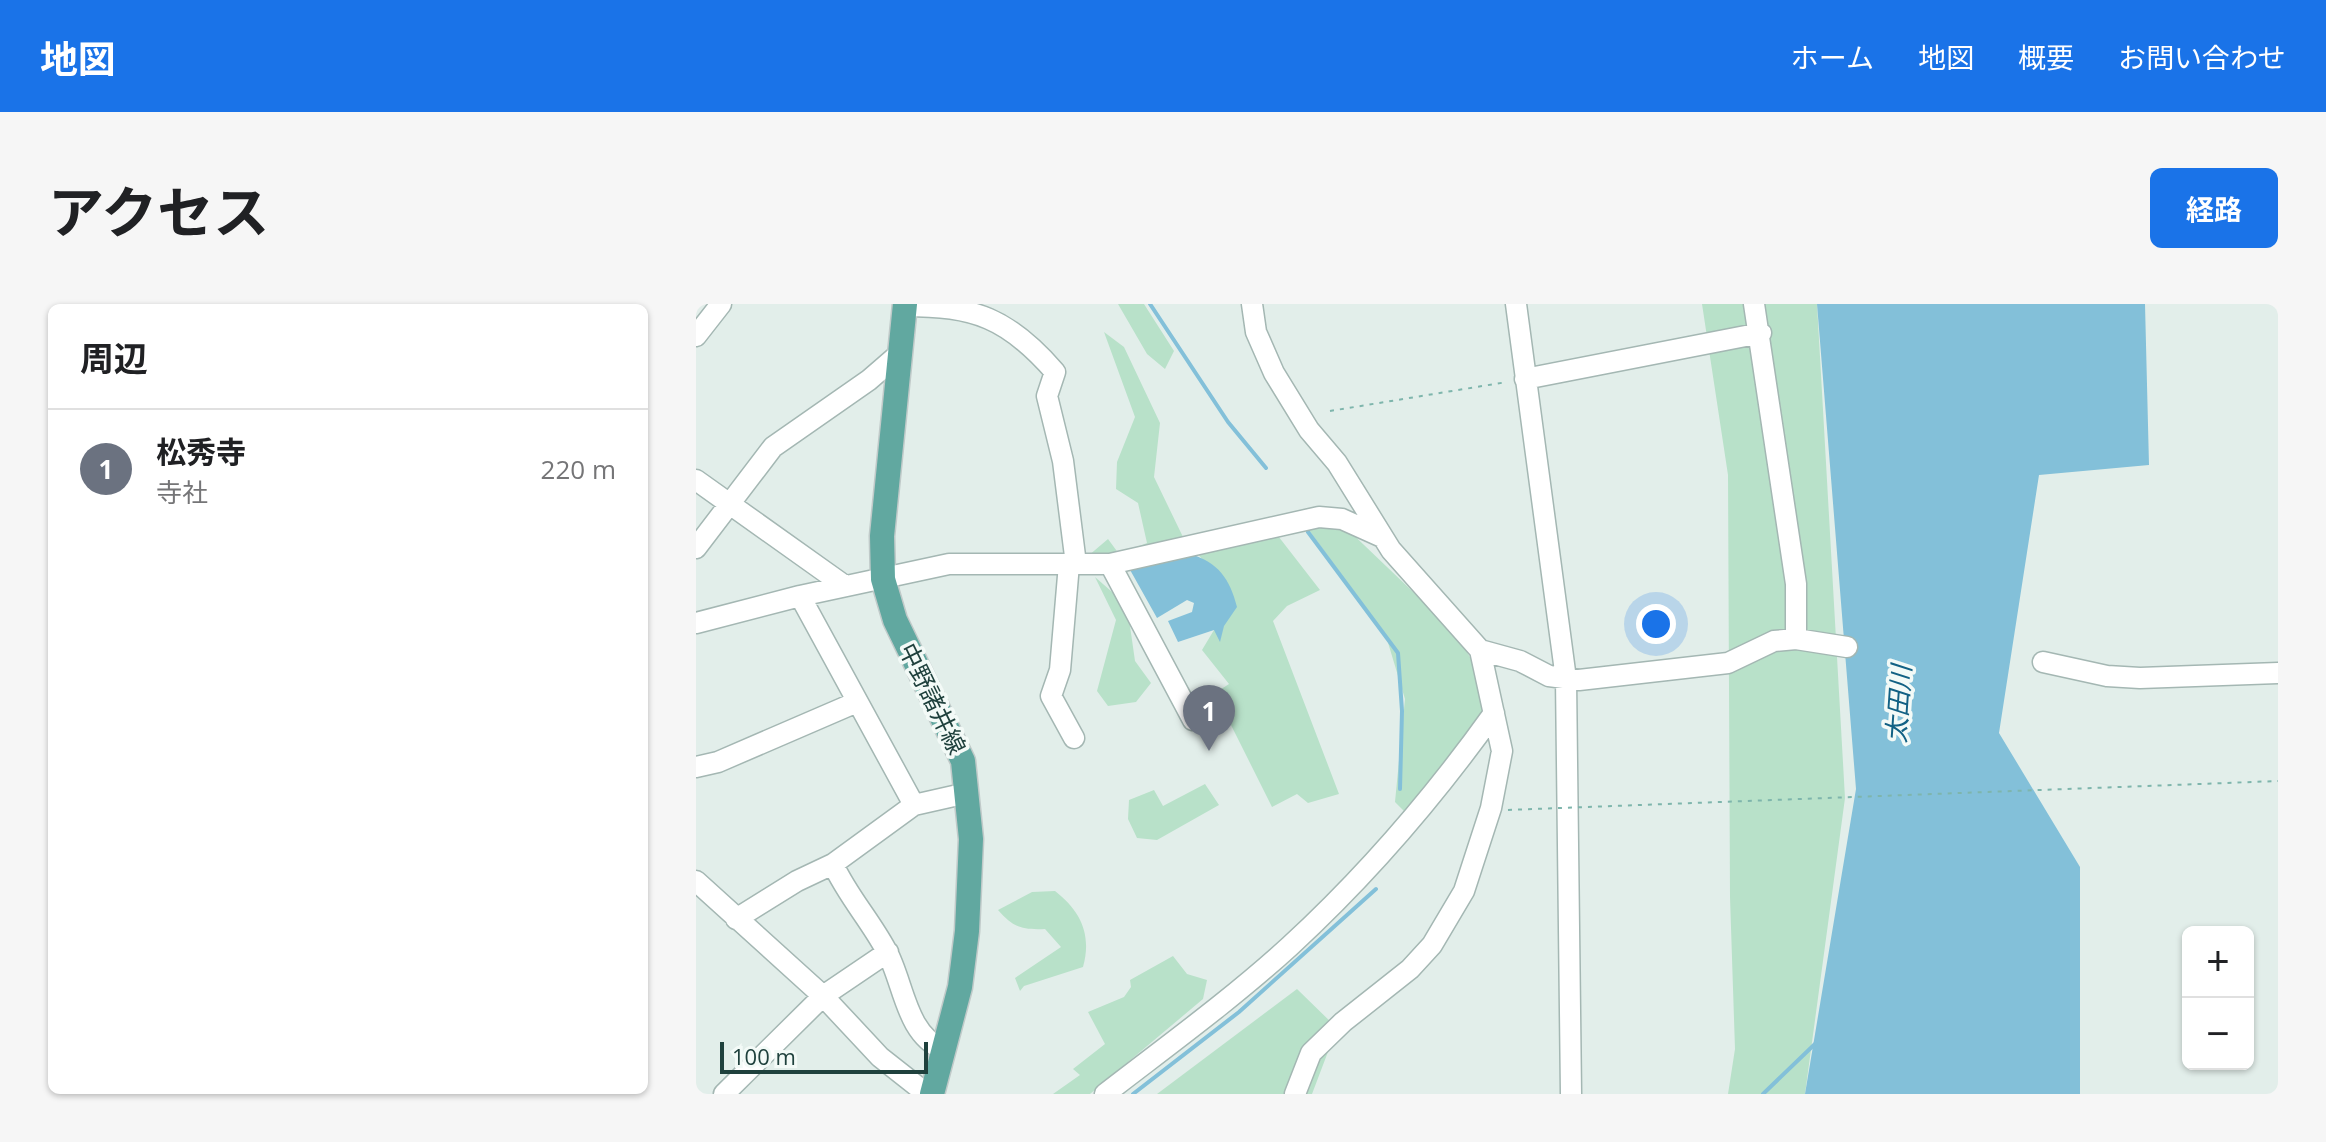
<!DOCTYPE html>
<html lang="ja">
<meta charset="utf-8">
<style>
body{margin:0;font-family:"Open Sans","Noto Sans JP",sans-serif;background:#f6f6f6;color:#202124}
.controls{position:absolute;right:24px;bottom:24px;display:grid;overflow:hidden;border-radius:12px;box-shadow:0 2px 6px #0004}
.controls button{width:72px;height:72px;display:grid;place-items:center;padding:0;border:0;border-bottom:2px solid #e0e0e0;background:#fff;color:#202124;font:40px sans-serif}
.scale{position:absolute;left:24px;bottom:20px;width:208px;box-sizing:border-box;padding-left:8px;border:4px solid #1f413d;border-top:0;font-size:22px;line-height:28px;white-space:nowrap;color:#1f413d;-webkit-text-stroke:6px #f3faf7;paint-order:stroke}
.you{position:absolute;left:960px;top:320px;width:28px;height:28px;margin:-20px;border:6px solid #fff;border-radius:50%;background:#1a73e8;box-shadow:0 0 0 12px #1a73e833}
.badge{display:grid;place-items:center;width:52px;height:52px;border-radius:50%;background:#1a73e8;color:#fff;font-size:26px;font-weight:700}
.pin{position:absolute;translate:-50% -66px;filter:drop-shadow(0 2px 4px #0008)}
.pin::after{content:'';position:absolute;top:42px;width:28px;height:24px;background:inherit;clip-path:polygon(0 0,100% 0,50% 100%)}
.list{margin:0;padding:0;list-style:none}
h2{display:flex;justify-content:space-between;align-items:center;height:104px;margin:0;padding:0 32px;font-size:34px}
h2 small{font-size:26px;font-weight:400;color:#757577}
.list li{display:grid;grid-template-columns:52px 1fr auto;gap:24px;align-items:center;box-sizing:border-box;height:120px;padding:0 32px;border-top:2px solid #e0e0e0}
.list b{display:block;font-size:30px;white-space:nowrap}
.list p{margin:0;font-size:26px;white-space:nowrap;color:#757577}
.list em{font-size:26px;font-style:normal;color:#757577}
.map{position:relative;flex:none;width:1582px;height:790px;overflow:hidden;border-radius:12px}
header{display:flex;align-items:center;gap:48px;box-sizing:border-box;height:112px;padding:0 40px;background:#1a73e8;color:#fff}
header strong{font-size:38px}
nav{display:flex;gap:44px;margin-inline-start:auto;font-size:28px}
.intro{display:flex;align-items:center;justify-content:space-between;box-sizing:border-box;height:192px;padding:0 48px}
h1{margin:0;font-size:56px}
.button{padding:20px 36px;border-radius:12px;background:#1a73e8;color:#fff;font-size:28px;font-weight:700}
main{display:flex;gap:48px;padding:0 48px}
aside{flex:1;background:#fff;border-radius:12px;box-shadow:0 2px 6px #0004}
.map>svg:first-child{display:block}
.green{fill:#b8e1c9}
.water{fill:#83c0d9}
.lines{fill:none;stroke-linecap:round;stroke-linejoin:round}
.stream{stroke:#83c0d9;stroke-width:4}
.minor-casing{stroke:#a4b7b3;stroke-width:23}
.major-casing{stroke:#c0cac9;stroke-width:27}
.path{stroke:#7eb5ac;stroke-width:2;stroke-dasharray:4 6;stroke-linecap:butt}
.minor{stroke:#fff;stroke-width:20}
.major{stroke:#61a8a0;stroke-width:24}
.path-bridge{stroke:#7eb5ac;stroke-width:2;stroke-dasharray:4 6;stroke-linecap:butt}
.labels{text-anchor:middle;stroke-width:7;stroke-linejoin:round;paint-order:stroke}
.street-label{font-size:24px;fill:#1f413d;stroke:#f3faf7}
.water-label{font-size:26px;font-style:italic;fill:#126184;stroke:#f3faf7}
</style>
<header>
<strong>地図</strong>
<nav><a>ホーム</a><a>地図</a><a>概要</a><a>お問い合わせ</a></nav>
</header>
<div class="intro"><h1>アクセス</h1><a class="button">経路</a></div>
<main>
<aside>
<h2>周辺<small></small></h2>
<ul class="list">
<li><span class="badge" style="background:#6b7280">1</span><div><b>松秀寺</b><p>寺社</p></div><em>220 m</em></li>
</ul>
</aside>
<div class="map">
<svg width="1582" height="790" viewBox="0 0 1582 790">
<rect width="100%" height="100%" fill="#e2eeea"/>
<path class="green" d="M422,0h26l30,47 -9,18 -18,-15z
M1006,0h115l28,494 -40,296h-77l7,-45 -5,-152 -2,-422z
M408,28l20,15 36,76 -6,54 29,60c-19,21 -67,20 -95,19l20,-17 11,15 28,-11 -9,-40 -22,-14 1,-27 18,-45z
M645,219l114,109 22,37 12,41 -84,102 -10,-10 10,-103 -19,-63 -80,-110z
M579,228l45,58 -33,16 -14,15 66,173 -31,9 -11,-9 -25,13 -57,-114 14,-9 -27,-34 24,-40 -17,-42 -11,-14z
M399,273l32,28 8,56 16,22 -15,19 -28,4 -11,-15 19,-71z
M509,480l14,21 -62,35 -20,-2 -9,-19 1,-19 25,-10 9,16z
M359,587c26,20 37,44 28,76l-59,19 -4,5 -5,-13 46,-31 -16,-18c-24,1 -32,-2 -47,-19l34,-18z
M477,652l14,18 20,6 -4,19 -113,95h-37l27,-19 -7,-6 32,-25 -17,-32 36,-15 7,-10 -1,-7z
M601,685l40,39 -25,66h-155z"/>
<path class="water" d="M1121,0h328l4,161 -110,10 -40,258 81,134v227h-275l51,-305z
M494,250c28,8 40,25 47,53l-13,19 -4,16 -6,-12 -36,12 -10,-21 24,-9 2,-9 -7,-3 -30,18 -28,-50z"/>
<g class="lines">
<path class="stream" d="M454,0l78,118 38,46
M612,228l90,121 4,58 -2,78
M437,790l106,-82 137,-123
M1067,790l53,-51"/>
<g class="minor-casing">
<path id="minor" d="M556,0l4,28 18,41 35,57 28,33 54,87 89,100 22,101 -11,57 -27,83 -32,54 -22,24 -67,53 -32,31 -16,41
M820,0l50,375 5,415
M1058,0l42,280v55
M208,2c71,0 104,12 151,66l-8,24 16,65 13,103
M0,32l25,-32
M829,75l236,-46
M0,176l149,106
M0,244l77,-101 96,-67 30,-26
M373,260l-9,106 -9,26 23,42
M414,260l83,156
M104,292l114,209
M0,319l104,-27 149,-32h161l209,-47 23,2 40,18
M784,346l40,11 29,15 30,4 149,-17 46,-22 22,-2 51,8
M1347,358l64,14 33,2 138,-5
M0,463l22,-5 139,-60
M137,560c14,31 37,56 53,86 18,32 19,84 58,100
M0,577l127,115 57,61 47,37
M40,615l61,-38 36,-17 81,-59 53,-12
M28,790l99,-98 65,-44
M409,790c62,-48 127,-95 185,-148 76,-70 144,-149 204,-233"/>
</g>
<g class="major-casing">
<path id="major" d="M209,0l-23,232 1,43 12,41 68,141 8,78 -4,92 -7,56 -28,107"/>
</g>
<path class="path" d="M634,107l177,-29"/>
<use href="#minor" class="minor"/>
<use href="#major" class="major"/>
<path class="path-bridge" d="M812,506l770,-29"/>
</g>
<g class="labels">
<g class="street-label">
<text transform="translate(236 395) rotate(64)" y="8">中野諸井線</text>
</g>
<g class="water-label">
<text transform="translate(1203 400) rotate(-86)" y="9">太田川</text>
</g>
</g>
</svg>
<div class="controls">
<button>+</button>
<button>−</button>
</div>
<div class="scale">100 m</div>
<div class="you"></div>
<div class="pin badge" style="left:513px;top:447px;background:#6b7280">1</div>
</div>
</main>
